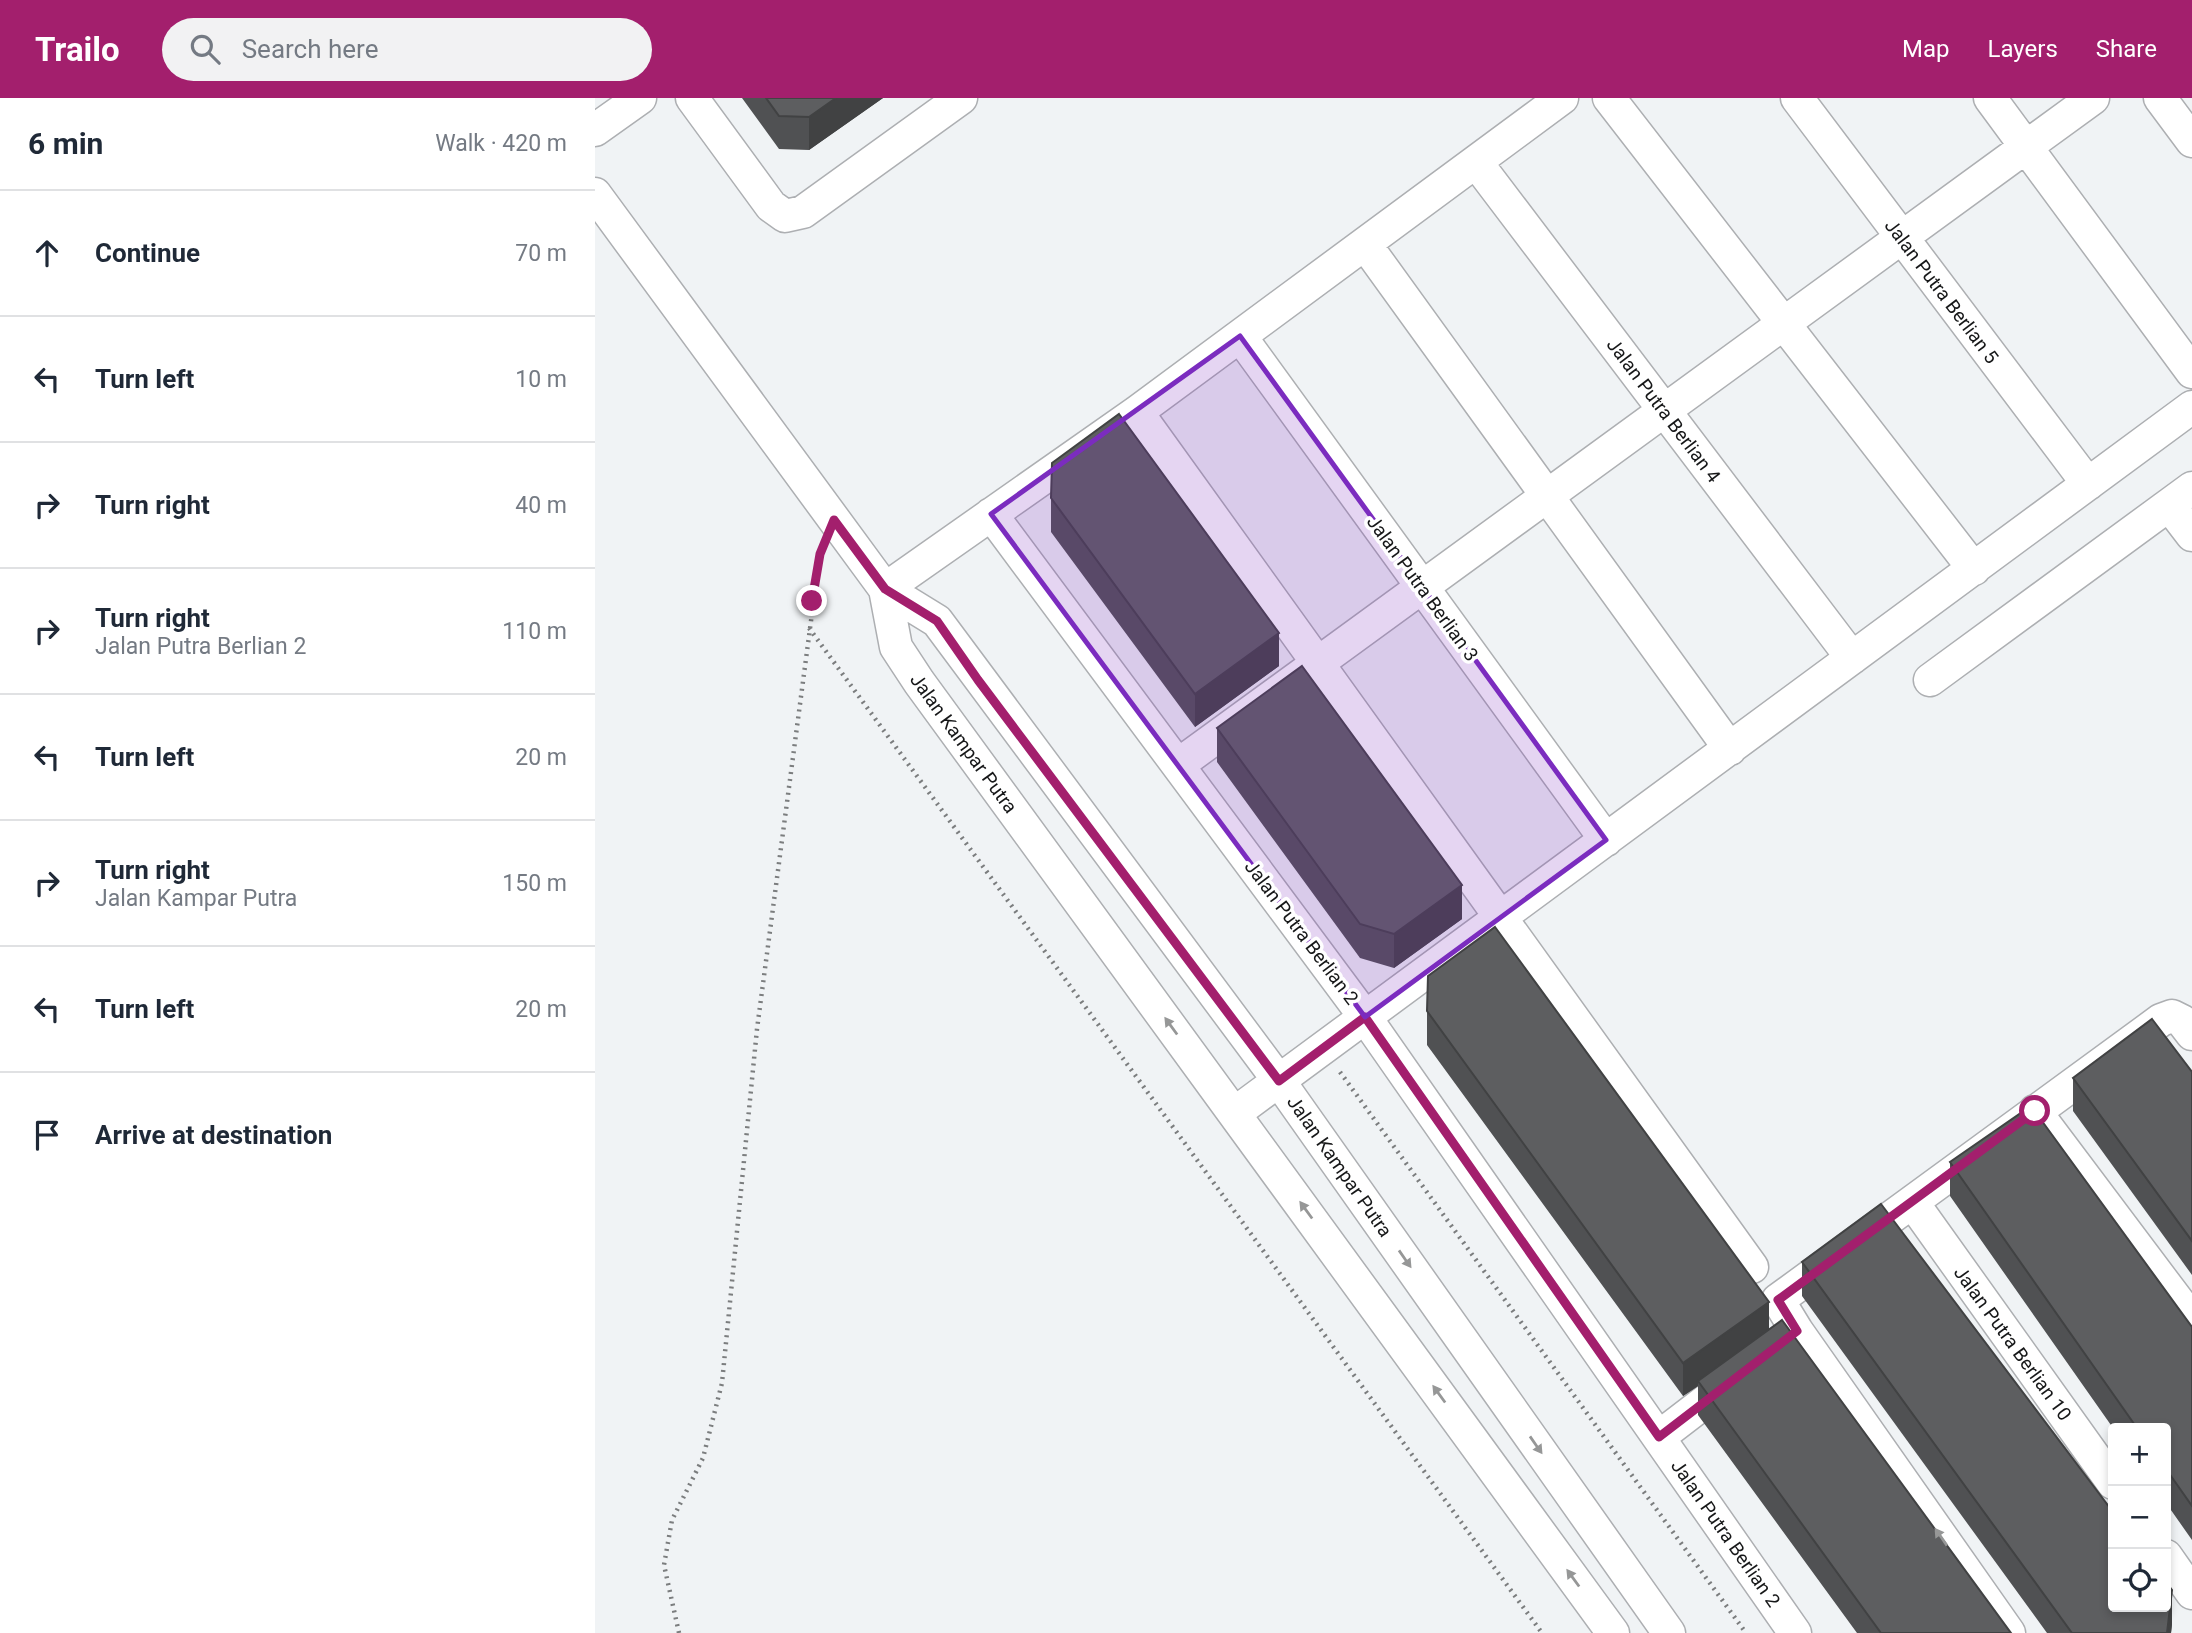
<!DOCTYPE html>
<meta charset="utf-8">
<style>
body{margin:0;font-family:Roboto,sans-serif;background:#f2f2f3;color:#1f2937}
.controls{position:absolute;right:21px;bottom:21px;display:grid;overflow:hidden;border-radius:7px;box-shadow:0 4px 10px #0003}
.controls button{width:63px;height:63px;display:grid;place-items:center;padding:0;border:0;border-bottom:2px solid #e0e1e3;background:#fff;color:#1f2937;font:35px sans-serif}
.stop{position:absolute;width:21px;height:21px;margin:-16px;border:5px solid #a31f6d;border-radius:50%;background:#fff}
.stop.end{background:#a31f6d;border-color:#fff;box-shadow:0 2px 7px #0008}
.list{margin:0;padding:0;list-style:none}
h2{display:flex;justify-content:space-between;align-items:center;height:91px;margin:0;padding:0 28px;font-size:30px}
h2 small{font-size:23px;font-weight:400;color:#747a83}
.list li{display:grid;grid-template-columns:46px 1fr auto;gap:21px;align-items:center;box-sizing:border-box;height:126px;padding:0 28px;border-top:2px solid #e0e1e3}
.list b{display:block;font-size:26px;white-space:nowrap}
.list p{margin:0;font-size:23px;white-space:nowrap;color:#747a83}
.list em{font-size:23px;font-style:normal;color:#747a83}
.icon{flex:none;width:38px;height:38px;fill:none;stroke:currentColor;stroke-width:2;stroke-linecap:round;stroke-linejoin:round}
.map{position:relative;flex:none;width:1597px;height:1535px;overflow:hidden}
header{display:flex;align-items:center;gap:42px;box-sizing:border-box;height:98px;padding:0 35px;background:#a31f6d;color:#fff}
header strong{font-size:33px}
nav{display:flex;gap:38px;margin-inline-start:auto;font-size:24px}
.search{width:490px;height:63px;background:#f2f2f3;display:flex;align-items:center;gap:18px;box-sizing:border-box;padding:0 24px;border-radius:38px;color:#747a83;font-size:26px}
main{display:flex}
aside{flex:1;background:#fff}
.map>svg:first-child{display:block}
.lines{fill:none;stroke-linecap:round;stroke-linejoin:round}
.minor-casing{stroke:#adafb2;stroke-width:35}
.path{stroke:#7b7d7e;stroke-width:4.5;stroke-dasharray:2 5;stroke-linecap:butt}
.minor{stroke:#fff;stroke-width:32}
.wall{fill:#505153}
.shaded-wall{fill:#414243}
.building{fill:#5d5e60;stroke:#414243;stroke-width:2}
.oneway{fill:#969797}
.route{stroke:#a31f6d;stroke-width:9}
.marked{fill:#7b2cbf;fill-opacity:0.2;stroke:#7b2cbf;stroke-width:5;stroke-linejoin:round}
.labels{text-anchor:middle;stroke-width:7;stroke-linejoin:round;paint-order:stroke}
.street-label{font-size:19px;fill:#161718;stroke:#fff}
</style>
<header>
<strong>Trailo</strong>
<div class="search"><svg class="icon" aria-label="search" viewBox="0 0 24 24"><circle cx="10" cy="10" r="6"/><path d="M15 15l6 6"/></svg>Search here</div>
<nav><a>Map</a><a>Layers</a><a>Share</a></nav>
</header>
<main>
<aside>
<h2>6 min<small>Walk · 420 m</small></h2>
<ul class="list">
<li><svg class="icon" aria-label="ahead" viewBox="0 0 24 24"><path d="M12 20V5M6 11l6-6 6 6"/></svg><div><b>Continue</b></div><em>70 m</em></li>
<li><svg class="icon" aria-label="left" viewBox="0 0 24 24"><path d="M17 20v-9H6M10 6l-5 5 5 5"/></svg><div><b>Turn left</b></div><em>10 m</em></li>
<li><svg class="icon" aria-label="right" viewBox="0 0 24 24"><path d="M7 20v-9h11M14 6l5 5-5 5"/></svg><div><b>Turn right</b></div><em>40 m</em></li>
<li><svg class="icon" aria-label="right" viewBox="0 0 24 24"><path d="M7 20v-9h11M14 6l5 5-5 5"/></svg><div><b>Turn right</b><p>Jalan Putra Berlian 2</p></div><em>110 m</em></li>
<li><svg class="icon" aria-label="left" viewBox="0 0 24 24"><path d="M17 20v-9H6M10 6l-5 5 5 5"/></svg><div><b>Turn left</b></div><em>20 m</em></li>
<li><svg class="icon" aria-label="right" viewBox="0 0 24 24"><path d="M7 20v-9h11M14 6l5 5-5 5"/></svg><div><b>Turn right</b><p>Jalan Kampar Putra</p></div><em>150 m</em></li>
<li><svg class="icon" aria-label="left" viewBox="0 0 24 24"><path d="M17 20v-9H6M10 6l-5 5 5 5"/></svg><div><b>Turn left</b></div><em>20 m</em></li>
<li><svg class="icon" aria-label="arrive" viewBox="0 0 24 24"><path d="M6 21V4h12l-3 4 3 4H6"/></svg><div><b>Arrive at destination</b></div></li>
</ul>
</aside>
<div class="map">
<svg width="1597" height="1535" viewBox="0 0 1597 1535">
<rect width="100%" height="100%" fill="#f0f3f5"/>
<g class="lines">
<g class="minor-casing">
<path id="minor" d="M97,0l79,108 14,10 18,-4 158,-114
M1014,0l365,471
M1202,0l291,386
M1395,0l202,274
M1565,0l32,43
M0,32l45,-32
M881,64l376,496
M0,96l290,395 52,32 342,460 390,552
M770,146l365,505
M645,238l366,504
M542,314l615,855
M1574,407l23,30
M396,416l374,503 430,616
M290,491l11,58 23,35 694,951
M290,491l252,-177 425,-314
M1335,582l262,-192
M583,667l915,-667
M1440,1013l157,209
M640,1015l957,-706
M1318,1105l200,280
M1064,1339l73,-56
M1571,1458l26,37
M1414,1535l-212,-302 -19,-31 383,-280 11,-4 10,5 10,13"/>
</g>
<path class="path" d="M214,530l733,1005
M745,974l406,561
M84,1535l-15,-68 8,-45 31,-62 19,-75 35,-354 63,-476"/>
<use href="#minor" class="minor"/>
</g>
<path class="wall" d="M147,0h141l-74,52 -30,-1z
M456,400l228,168 -84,61 -144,-195z
M622,630l245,191 -68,49 -34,-10 -143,-196z
M832,913l342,319 242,303h-154l-159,-218v-29l-15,10 -256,-351z
M1597,974v203l-119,-164v-33z
M1355,1064l242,165v213l-26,-37v-75h-53l-163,-232z
M1207,1164l370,362 -1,9h-124l-245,-337z"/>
<path class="shaded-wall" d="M241,0h47l-74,52v-33z
M684,535v33l-84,61v-33z
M867,787v34l-68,49v-34z
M1174,1204v33l-71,46v5l-15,10v-33z
M1577,1492v34l-1,9h-4z"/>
<path class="building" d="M171,0h70l-27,19 -30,-1z
M524,316l160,219 -84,61 -144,-196 1,-35z
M707,568l160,219 -68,49 -34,-10 -143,-196z
M900,829l274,375 -86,61 -256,-352 1,-35z
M1557,921l40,53v169l-119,-163z
M1436,1008l161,221v179l-26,-37v-41h-29l-187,-266z
M1286,1106l232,308v95h53v-25l6,8 -5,43h-95l-270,-371z
M1187,1222l229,313h-130l-183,-252z"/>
<defs><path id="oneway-solid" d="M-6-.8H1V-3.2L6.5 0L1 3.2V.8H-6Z" transform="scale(1.75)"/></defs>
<g class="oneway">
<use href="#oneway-solid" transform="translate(576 928) rotate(-126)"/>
<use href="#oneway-solid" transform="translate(711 1112) rotate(-126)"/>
<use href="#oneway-solid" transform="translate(810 1161) rotate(55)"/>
<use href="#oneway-solid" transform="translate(844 1296) rotate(-126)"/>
<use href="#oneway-solid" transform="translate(941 1347) rotate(55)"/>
<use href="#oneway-solid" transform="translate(1346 1439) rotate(-125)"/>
<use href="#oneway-solid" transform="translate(978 1480) rotate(-126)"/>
</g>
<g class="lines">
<path class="route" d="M217,503l8,-47 14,-34 51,69 52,32 41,59 301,401 86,-64 294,420 138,-106 -19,-31 257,-189"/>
</g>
<path class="marked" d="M645,238l366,504 -241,177 -374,-503z"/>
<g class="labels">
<g class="street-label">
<text transform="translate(1347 193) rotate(53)" y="7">Jalan Putra Berlian 5</text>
<text transform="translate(1069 312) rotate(53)" y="7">Jalan Putra Berlian 4</text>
<text transform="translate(828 490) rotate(54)" y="7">Jalan Putra Berlian 3</text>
<text transform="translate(369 645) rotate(54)" y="7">Jalan Kampar Putra</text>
<text transform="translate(707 834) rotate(53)" y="7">Jalan Putra Berlian 2</text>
<text transform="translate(745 1068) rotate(55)" y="7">Jalan Kampar Putra</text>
<text transform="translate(1418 1245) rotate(54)" y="7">Jalan Putra Berlian 10</text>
<text transform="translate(1131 1435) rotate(55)" y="7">Jalan Putra Berlian 2</text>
</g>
</g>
</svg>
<div class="controls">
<button>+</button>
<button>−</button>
<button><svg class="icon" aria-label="locate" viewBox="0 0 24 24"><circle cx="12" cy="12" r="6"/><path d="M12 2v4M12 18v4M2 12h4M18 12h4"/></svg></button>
</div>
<div class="stop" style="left:1440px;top:1013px"></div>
<div class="stop end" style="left:217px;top:503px"></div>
</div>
</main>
